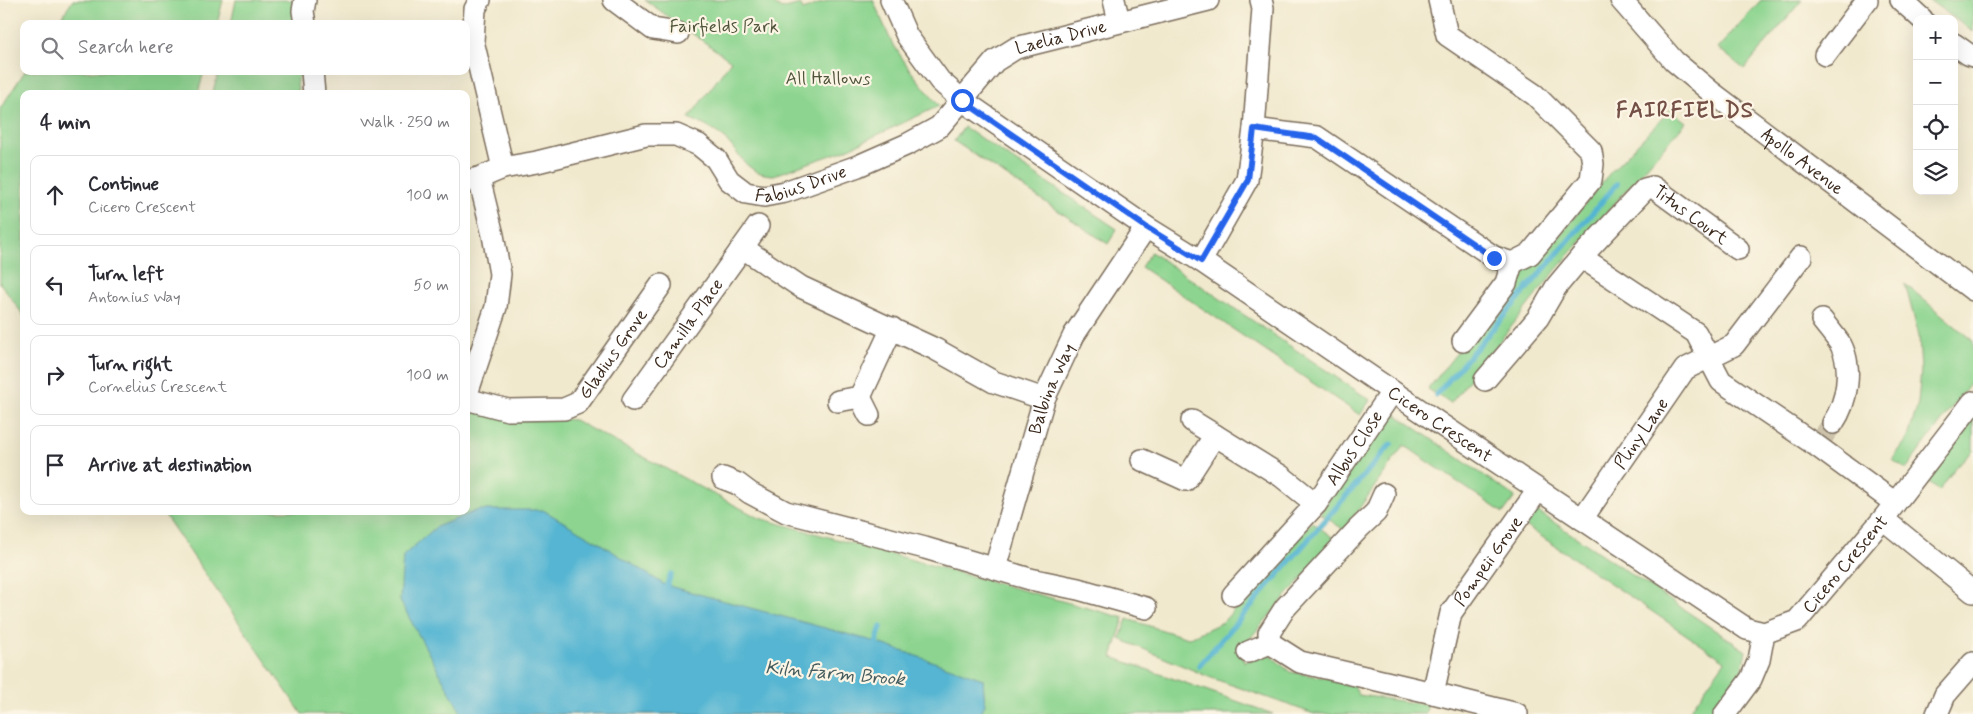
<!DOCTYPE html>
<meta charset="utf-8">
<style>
body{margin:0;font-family:Mynerve,sans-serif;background:#f7f7f7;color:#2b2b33}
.controls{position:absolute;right:15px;top:15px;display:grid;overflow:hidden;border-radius:10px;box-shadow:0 5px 20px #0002}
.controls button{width:45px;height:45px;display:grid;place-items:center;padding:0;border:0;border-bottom:1px solid #e1e1e2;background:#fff;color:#2b2b33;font:25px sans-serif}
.stop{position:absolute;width:15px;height:15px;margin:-11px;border:4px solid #2563eb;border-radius:50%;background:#fff}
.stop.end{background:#2563eb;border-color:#fff;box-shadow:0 1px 5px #0008}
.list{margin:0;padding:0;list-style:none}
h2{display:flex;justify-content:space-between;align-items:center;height:65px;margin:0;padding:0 20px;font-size:21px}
h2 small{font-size:16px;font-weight:400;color:#7c7c81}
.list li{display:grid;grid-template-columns:32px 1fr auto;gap:15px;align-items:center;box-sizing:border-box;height:80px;margin:0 10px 10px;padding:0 10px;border:1px solid #e1e1e2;border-radius:10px}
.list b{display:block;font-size:19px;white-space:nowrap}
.list p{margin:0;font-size:16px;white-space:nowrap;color:#7c7c81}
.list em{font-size:16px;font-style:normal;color:#7c7c81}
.icon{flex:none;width:28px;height:28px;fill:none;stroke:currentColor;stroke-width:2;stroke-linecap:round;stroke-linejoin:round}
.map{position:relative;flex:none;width:1973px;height:714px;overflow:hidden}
.search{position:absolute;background:#fff;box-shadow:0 5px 20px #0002;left:20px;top:20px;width:450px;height:55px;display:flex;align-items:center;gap:12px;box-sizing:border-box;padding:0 18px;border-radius:10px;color:#7c7c81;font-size:19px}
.panel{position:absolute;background:#fff;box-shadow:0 5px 20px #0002;left:20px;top:90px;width:450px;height:425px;border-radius:10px}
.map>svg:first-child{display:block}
.green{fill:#8cd48f;stroke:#647f56}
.water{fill:#54b5d2;stroke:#487078}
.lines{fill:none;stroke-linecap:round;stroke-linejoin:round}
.stream{stroke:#54b5d2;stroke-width:5.5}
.street-tunnel{stroke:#cdc3ab;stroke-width:21;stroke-dasharray:21 11;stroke-linecap:butt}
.street-casing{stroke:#7b6d5c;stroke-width:24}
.street{stroke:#fff;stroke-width:21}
.route{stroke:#2563eb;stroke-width:6}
.labels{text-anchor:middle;stroke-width:4.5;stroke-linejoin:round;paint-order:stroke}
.park-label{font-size:18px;fill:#4f543a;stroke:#fcf5e5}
.street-label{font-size:18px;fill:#3b2a1e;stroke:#fcf5e5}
.water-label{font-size:19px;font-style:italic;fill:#445b5d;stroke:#fcf5e5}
.district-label{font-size:22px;font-weight:bold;letter-spacing:1px;fill:#745046;stroke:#fcf5e5}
</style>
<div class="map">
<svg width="1973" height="714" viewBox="0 0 1973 714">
<rect width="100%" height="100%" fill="#fcf5e5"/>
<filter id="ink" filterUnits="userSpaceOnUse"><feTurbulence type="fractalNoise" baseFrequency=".02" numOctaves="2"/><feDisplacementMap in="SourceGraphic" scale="10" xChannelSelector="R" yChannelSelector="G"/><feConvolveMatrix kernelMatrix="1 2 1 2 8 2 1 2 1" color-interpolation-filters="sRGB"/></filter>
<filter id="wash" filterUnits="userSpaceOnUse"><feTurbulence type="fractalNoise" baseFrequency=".0096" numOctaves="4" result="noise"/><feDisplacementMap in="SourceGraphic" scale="20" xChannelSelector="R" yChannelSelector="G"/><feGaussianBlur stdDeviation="1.12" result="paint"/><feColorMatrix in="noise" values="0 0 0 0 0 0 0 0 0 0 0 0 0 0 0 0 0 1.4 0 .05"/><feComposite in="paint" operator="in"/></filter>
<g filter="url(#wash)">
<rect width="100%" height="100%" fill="#f1e9ce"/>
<path class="green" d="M73,0h150l-6,24h-160z
M236,0h59l3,24h-67z
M645,0h123l14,9 18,-5 3,6 26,-10h44l18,41 19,29 29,36 -96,45 -69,24c-28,0 -33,-21 -51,-38 -10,-8 -23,-14 -34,-19l42,-57z
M1761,0h41l-58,69 -26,-21z
M1929,0h44v32z
M25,71h179l-6,23h-174v222l-24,-33v-174z
M219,71h85l-7,8 1,15h-86z
M1670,110l16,12 -130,148 -105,133 -23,-14 105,-132 13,-4 63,-79z
M964,127l153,102 -9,15 -154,-103z
M1151,252l219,148 -10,15 -219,-148z
M1905,284l68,57v38l-67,90 -14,-9 16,-22 10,-35 3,-33 -2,-34z
M466,409l108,11 185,98 365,100 -12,39 161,57h-971l-140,-203h304z
M1391,411l124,86 -12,16 -99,-68 -60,85 -24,-17z
M1973,411v40l-18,17 -16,23 -16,-14z
M1534,509l212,142 -5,22 -31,41h-23l38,-53 -202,-137z
M1312,522l23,17 -95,111 4,12 26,-7 20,17 62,10 7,13 69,10 -3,9h-111l-105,-37 -89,-38 7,-20 61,19 35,-16z"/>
<path class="water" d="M478,510h65l53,31 69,44 208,56 110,38 2,26 -6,9h-517l-62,-113 3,-45 33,-29z"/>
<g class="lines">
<path class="stream" d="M1436,395l181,-211
M664,593l7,-19
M874,649l7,-22
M1199,666l192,-222"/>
</g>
</g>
<g filter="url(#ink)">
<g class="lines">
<path class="street-tunnel" d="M1823,437l10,-14"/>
<g class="street-casing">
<g id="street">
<path d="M305,0l-2,11 2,13"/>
<path d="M480,0l-5,9 -2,32 30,127"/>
<path d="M614,0l39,29 25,4"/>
<path id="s1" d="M891,0l16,36 33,45 22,19 184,127 55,34 245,167 301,201 17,4 33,-12 86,-102 90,-117"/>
<path d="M1114,0l5,21"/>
<path id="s2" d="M1621,0l53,61 36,30 263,199"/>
<path d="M1901,0l21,19"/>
<path d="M1954,44l14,10 5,2"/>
<path d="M1825,55l42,-55"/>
<path d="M312,71l2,23"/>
<path d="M1254,129l63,8 177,120 18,6 18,-9 61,-74 2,-16 -2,-13 -56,-56 -88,-60 -8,-35"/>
<path id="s3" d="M466,181l13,-3 24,-10 34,-6 109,-27h30l23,10 17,14 13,21 17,13 18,3 21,-4 73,-26 50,-22 31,-17 56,-66 21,-13 192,-48"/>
<path d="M743,248l58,39 134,62 59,33 50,17"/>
<path d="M1581,257l115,76 25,48 96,65 78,57"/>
<path d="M1201,261l46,-81 7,-51 9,-121 -2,-8"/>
<path d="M1822,320c6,8 14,17 19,25 12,24 6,57 -8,78"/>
<path d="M1463,341l43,-58 6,-20"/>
<path id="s4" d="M1485,380l53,-62 18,-31 25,-30 64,-68 8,-2 85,62"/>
<path d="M466,397l30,-90 4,-33 -7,-39 -14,-57"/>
<path d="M860,397l32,-69"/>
<path id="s5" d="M466,399l42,11 56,-1 14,-6 83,-118"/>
<path id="s6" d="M633,400l125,-174"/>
<path d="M838,401l22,-4 9,18"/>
<path d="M1192,421l89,55 35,28"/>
<path d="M1142,460l44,20 29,-45"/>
<path d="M723,478l15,6 12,9 36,19 139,36 105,31 48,10 68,19"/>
<path d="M1384,494l-8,18 -17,16 -74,80 -16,25 1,10 30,19 133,31 84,21"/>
<path id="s7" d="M1582,519l103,-150 49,-24 67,-88"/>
<path d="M1883,519l90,73"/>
<path id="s8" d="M995,568l49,-169 30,-64 72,-108"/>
<path id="s9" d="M1233,595l83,-91 76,-112"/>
<path d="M1248,652l22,-9"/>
<path id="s10" d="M1433,693l18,-80 87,-123"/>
<path d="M1725,714l26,-35 8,-19 5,-27"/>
<path d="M1937,714l8,-19 28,-32"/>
</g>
</g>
<use href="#street" class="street"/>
</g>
</g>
<g class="lines" filter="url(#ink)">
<path class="route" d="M962,100l184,127 55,34 47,-81 6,-51 63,9 177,120"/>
</g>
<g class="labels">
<g class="park-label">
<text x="724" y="32">Fairfields Park</text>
<text x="828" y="84">All Hallows</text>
</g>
<g class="street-label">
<text dy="6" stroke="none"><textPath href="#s3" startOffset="674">Laelia Drive</textPath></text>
<text dy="6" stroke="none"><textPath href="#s2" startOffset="244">Apollo Avenue</textPath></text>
<text dy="6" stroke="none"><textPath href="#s3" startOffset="366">Fabius Drive</textPath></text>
<text dy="6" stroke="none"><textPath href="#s4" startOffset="305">Titus Court</textPath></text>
<text dy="6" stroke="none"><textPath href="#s6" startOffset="94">Camilla Place</textPath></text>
<text dy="6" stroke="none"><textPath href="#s5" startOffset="175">Gladius Grove</textPath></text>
<text dy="6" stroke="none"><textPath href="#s8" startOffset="188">Balbina Way</textPath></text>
<text dy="6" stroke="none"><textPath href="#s1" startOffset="702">Cicero Crescent</textPath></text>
<text dy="6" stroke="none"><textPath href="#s7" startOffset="104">Pliny Lane</textPath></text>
<text dy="6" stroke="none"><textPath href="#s9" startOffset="191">Albus Close</textPath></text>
<text dy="6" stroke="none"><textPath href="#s10" startOffset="146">Pompeii Grove</textPath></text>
<text dy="6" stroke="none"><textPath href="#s1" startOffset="1198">Cicero Crescent</textPath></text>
</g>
<g class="water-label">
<text transform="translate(835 672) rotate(5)" y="7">Kiln Farm Brook</text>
</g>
<g class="district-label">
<text x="1685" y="117">FAIRFIELDS</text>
</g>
</g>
</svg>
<div class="controls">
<button>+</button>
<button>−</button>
<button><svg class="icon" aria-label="locate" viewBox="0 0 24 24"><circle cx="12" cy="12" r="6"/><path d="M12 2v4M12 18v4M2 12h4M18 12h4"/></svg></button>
<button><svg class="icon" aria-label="layers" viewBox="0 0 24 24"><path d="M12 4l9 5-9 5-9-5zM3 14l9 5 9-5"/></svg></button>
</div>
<div class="stop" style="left:962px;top:100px"></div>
<div class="stop end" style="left:1494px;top:258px"></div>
<div class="search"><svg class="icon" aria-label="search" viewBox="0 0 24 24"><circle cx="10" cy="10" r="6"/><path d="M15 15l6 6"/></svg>Search here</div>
<section class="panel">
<h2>4 min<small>Walk · 250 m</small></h2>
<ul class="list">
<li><svg class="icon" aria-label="ahead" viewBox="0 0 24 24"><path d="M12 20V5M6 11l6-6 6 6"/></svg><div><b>Continue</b><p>Cicero Crescent</p></div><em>100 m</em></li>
<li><svg class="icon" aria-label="left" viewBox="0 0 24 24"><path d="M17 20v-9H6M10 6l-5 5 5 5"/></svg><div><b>Turn left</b><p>Antonius Way</p></div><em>50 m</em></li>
<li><svg class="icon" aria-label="right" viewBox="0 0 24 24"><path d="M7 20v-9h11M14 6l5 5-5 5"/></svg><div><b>Turn right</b><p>Cornelius Crescent</p></div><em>100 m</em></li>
<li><svg class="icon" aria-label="arrive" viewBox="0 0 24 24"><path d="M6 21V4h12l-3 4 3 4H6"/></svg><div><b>Arrive at destination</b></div></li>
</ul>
</section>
</div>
